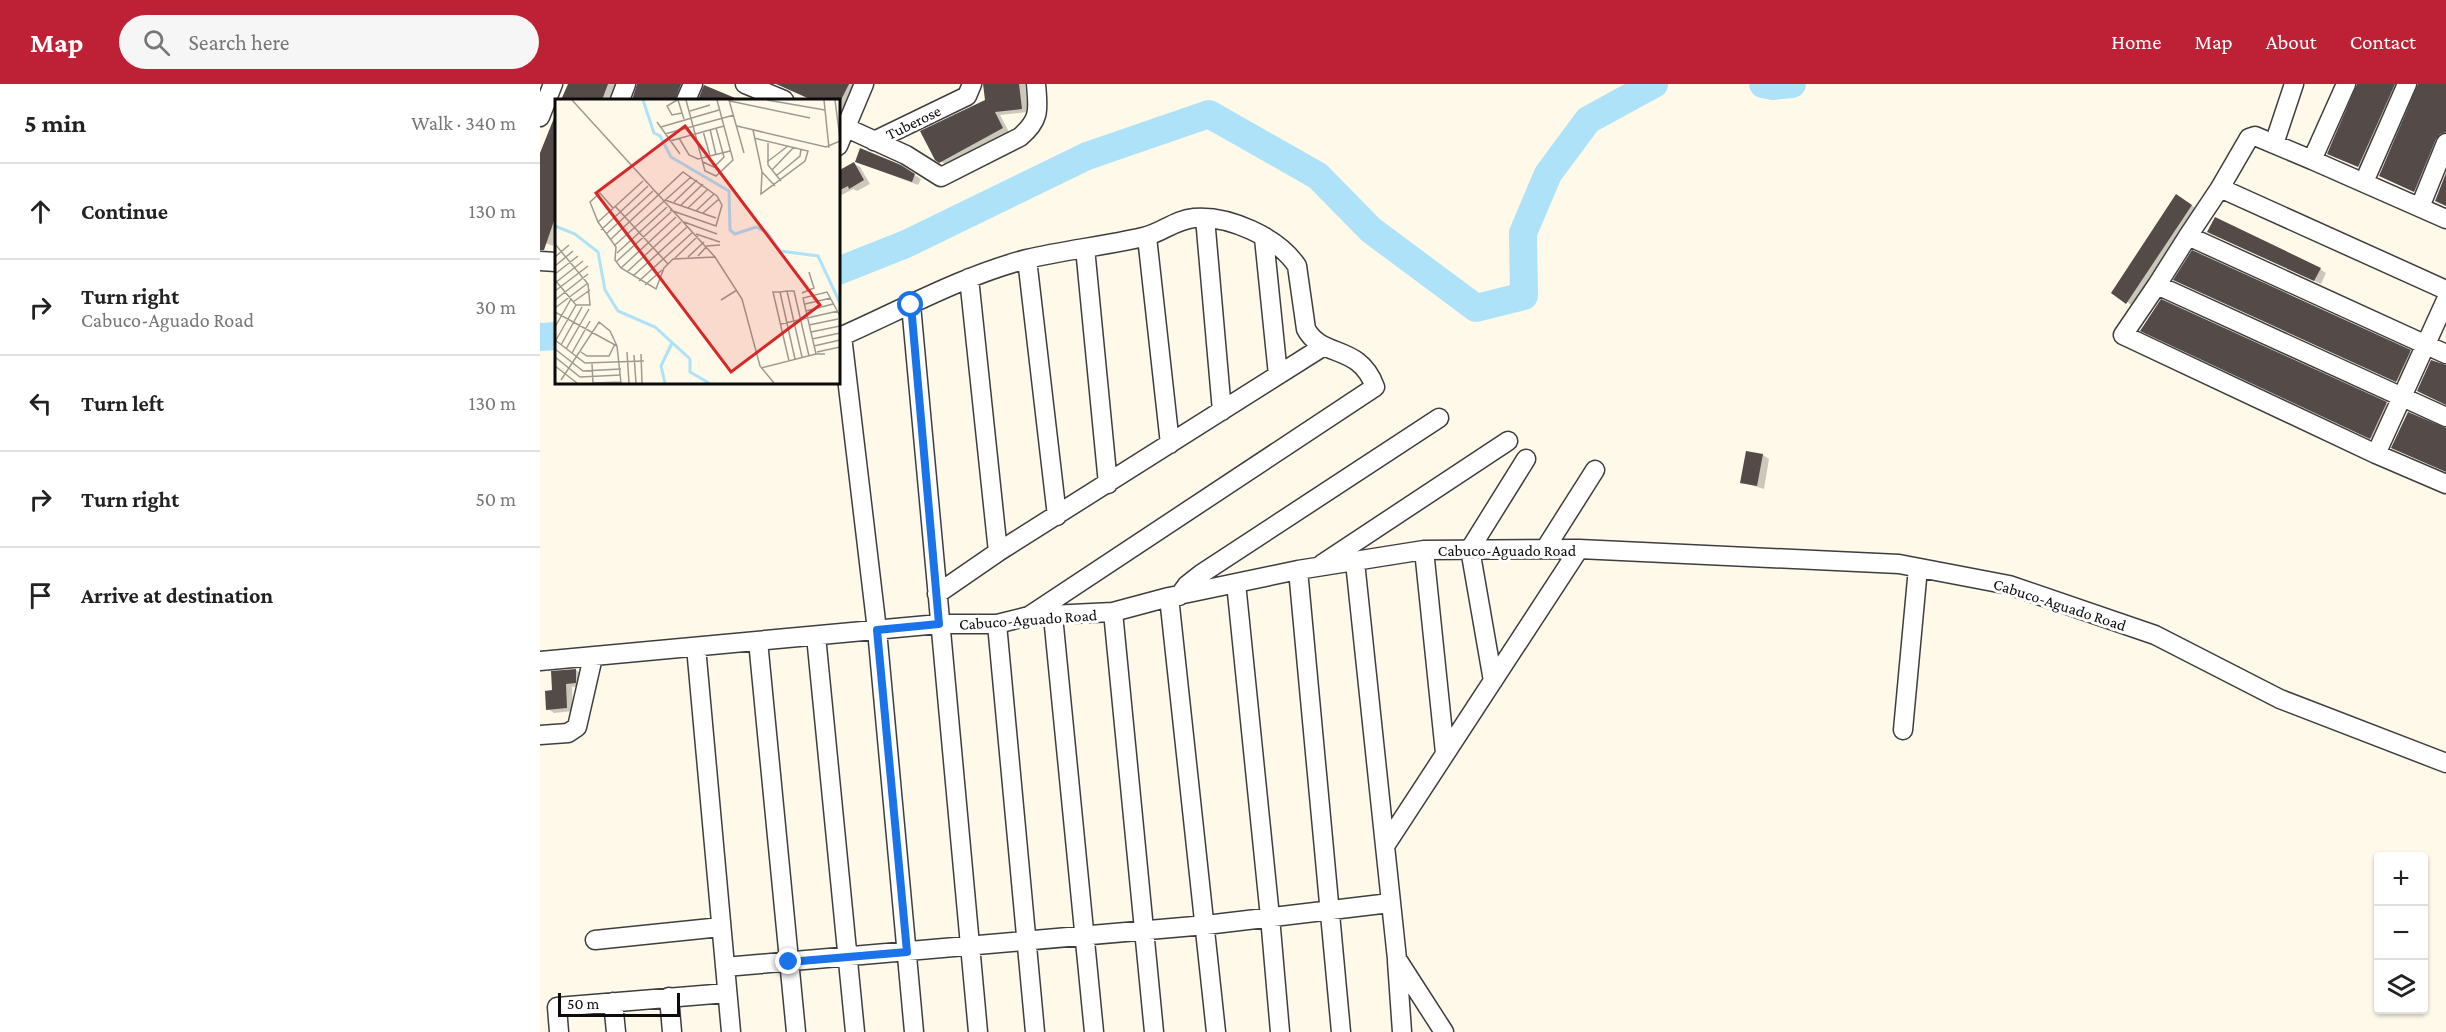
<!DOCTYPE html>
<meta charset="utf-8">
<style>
body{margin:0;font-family:"Crimson Pro",serif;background:#f6f6f6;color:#222}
.controls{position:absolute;right:18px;bottom:18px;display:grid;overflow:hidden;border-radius:6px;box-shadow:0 2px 4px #0004}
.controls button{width:54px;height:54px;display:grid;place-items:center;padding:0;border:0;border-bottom:2px solid #e0e0e0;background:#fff;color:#222;font:30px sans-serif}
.scale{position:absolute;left:18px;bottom:15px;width:122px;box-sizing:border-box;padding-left:6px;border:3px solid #0b0b0b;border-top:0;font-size:16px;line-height:21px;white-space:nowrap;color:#0b0b0b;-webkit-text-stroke:4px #fff;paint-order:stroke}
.stop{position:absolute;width:18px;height:18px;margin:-14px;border:4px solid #1a73e8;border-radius:50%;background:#fff}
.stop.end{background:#1a73e8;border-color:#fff;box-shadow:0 2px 6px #0008}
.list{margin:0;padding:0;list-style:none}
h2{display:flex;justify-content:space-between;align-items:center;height:78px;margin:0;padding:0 24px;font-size:26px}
h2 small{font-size:20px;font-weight:400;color:#767676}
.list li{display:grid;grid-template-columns:39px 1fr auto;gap:18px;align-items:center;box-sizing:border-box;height:96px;padding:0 24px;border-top:2px solid #e0e0e0}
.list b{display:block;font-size:22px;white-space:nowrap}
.list p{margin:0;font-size:20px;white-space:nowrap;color:#767676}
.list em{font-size:20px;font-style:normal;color:#767676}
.icon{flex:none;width:33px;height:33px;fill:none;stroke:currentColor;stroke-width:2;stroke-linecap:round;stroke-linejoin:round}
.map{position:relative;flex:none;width:1906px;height:948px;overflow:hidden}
header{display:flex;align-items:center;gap:36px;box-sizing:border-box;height:84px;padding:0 30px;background:#be2135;color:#fff}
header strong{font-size:28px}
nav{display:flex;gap:33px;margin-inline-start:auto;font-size:21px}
.search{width:420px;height:54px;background:#f6f6f6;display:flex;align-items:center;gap:15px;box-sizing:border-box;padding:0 21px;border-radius:33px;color:#767676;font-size:22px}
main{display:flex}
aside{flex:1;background:#fff}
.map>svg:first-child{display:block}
.shadow{fill:#0003}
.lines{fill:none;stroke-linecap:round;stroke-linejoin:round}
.river{stroke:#ade2f8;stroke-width:28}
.building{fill:#544b48}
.minor-casing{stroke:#3e3e3e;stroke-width:21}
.minor{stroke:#fff;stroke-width:18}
.route{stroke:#1a73e8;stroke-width:8}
.labels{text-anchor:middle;stroke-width:6;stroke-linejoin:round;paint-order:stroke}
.street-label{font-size:16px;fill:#0b0b0b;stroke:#fff}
.inset-river{fill:none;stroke:#ade2f8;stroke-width:3}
.inset-road{fill:none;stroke:#9d9a91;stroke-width:1.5}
.view{fill:#d62828;fill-opacity:0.15;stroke:#d62828;stroke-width:3}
.inset-edge{fill:none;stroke:#0b0b0b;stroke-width:3}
</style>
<header>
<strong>Map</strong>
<div class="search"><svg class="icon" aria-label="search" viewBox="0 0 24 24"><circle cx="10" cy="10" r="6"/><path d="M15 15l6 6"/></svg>Search here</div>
<nav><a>Home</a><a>Map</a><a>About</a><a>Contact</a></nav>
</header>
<main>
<aside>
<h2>5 min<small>Walk · 340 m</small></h2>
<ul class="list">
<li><svg class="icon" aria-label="ahead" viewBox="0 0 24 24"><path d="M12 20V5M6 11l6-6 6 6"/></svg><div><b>Continue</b></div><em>130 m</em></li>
<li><svg class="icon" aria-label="right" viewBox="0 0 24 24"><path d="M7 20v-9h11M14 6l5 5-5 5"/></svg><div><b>Turn right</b><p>Cabuco-Aguado Road</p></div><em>30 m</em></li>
<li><svg class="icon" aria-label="left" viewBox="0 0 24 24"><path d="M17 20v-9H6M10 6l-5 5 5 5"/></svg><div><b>Turn left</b></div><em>130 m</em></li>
<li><svg class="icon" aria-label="right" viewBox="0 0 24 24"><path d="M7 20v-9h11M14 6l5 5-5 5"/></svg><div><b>Turn right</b></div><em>50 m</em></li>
<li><svg class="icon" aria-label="arrive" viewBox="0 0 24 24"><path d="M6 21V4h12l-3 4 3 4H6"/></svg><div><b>Arrive at destination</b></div></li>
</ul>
</aside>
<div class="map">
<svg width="1906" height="948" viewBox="0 0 1906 948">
<rect width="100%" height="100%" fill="#fff9ea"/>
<path class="shadow" d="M29,0h47l-7,16h-47z
M99,0h51l-7,16h-50z
M238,0h79l-14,32 -5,2v-18h-24z
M444,0h41l3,28 -28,3 9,17 -62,33 -11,-6 50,-58z
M1817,0h45l-37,85 -30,-12z
M1878,0h28v55l-25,55 -34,-15z
M165,3l27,12 4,1h-38z
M16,32v119l-3,11 -13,-5v-83z
M317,78l43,4 21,13 -3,6z
M314,80l6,3 10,17 -13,7 -4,-2 -15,8v-24z
M1637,112l20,13 -64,97 -20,-13z
M1675,151l105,34 6,4 -5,11z
M1642,199l228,69 6,3 -13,29z
M1622,217l231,106 -16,34 -229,-107z
M1207,368l16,3 6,4 -5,30 -23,-7z
M36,586l6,4v12l-10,1 1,24 -19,2 -6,-4 6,-18z"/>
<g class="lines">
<path class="river" d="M1223,0l10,2 19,-2
M298,187l68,-27 181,-88 122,-42 109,62 53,54 105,78 48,-12 -1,-63 25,-59 40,-54 66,-36
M0,253l16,-1"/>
</g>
<path class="building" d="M28,0h40l-6,16h-41z
M97,0h44l-6,16h-43z
M236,0h73l-8,16h-29z
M443,0h36l3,25 -27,3 8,16 -64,35 -4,-3 -15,-29 65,-31z
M1817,0h38l-37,83 -31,-13z
M1878,0h28v48l-6,2 -4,5 -22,53 -35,-16z
M164,1l36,15h-42z
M16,29v102l-12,35h-4v-97z
M320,64l41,17 14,9 -3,8 -57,-20z
M314,78l10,18 -15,9 -1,-3 -10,5v-20z
M1906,89v33l-11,-5z
M1636,110l16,11 -66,99 -15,-11z
M1675,133l106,51 -7,13 -107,-49z
M1652,166l219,100 -15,32 -223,-102z
M1621,215l226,103 -17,37 -230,-108z
M1891,276l15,5v40l-29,-14z
M1868,328l38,16v44l-55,-24z
M1206,367l17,3 -6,32 -17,-3z
M36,585v14l-10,1 1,24 -21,2 -1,-19 7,-1 -1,-19z"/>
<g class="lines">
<g class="minor-casing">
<path id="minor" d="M205,0l39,16
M1806,0l-34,76 134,59
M80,16l6,-16
M146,16l7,-16
M0,33l13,-33
M298,40l68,31 35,22 79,-40c21,-18 18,-28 16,-53
M334,57l93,-45 5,-12
M1734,60l20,-60
M298,62l26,-62
M1824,98l43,-98
M1680,104l29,-50 6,-2 57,24
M1880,123l26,-64
M665,134l17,193
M1648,152l32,-48 226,102
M607,153l23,207
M724,154l14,137
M545,164l23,236
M487,175l30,257
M0,177l16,1
M429,194l29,274
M1617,201l31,-49 258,118
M371,221l67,727
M1906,333l-289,-132 -34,50 253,119 70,30
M1836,370l70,-154
M1005,465l50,-79
M884,466l21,203
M815,478l30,284
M782,480l186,-123
M758,486l43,462
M696,499l34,334 10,115
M397,510l61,-42 326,-206
M639,512l8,-11 14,-11 238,-156
M629,513l47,435
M573,528l41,420
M513,532l41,416
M457,540l38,408
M276,552l39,396
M218,557l38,391
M156,563l35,385
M0,577l399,-37h58l32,-8 84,-4 56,-15 129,-27 126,-20 155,-1 320,15 110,21 146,50 125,64 166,64
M953,597l-23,-132 56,-90
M1363,646l15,-162
M0,651l28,-2 9,-6 16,-70
M55,856l126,-13
M857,877l5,71
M185,883l481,-42 184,-22
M129,913l3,35
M73,918l3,30
M19,948l-2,-25 170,-14
M374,948l-37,-402 -35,-294c61,-27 120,-60 185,-77 38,-9 78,-13 116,-22 19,-4 31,-17 51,-19 34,-3 84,19 103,48l9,63c16,30 53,14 69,58l-346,229
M904,948l-47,-73 -12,-113 194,-297"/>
</g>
<use href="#minor" class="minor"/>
</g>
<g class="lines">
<path class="route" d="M249,878l118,-10 -30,-322 62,-6 -28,-319"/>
</g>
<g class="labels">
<g class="street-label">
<text transform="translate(373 38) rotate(-26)" y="6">Tuberose</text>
<text x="967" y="472">Cabuco-Aguado Road</text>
<text transform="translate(1520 520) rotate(18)" y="6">Cabuco-Aguado Road</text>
<text transform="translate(488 535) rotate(-4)" y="6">Cabuco-Aguado Road</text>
</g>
</g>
<g transform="translate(15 15)">
<rect width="285" height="285" fill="#fff9ea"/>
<path class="inset-river" d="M88,1l11,33 6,3 11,21 58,34 1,39 5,4 21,-7 11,5 13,19 38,5 22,47M0,127l20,8 23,18 7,38 13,21 37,16 35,32v13l19,11M110,284l-4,-17 11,-23"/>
<path class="inset-road" d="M17,1l143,157 27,42 18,67 14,17M122,1l-10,6 5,9 10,-2M123,1l6,19M131,1l19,71 11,5 17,-16 -16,-60M174,1l15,53M212,1l58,10M269,1l5,48M280,1l5,39M175,2l80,17M135,12l20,-6M102,23l23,32M182,27l89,21 14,-6M106,28l58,-17M155,30l6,26M198,31l9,42 13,14M148,32l7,25M110,35l69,-19M124,39l10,17 9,4 32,-8M199,39l54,13 -3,10 -44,33 1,-22M115,42l54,-15M213,42v24l13,16M148,63l11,5 10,-10 -8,-29M212,63l21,-16M217,71l22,-23M221,77l24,-20 1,-7M88,82l-45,41 18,25 -1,13 6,8 35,21 8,-21 9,-9 42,-2M110,101l51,18M119,103l23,-22M126,106l22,-21M60,107l53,58M133,109l20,-19M141,112l18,-17M148,114l16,-14M43,123l-8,-20 10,-9 13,15M129,123l33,12M46,131l47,-44M51,135l47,-43M141,135l24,8M56,140l72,-67 34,24 5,9 -6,21 -46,-16M0,145l33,40 2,21h-14l-21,-25M60,146l76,-68M62,154l50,-46M143,157l9,-10 13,-1M0,158l14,-12M133,158l16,-15M120,159l23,-22M62,162l54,-49M0,167l18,-15M66,169l55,-51M72,173l54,-50M0,175l23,-18M78,177l54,-49M84,182l54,-49M0,184l28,-22M90,186l17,-15M0,192l33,-25M232,192h7l15,65M225,193l7,-1 15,66M247,194l12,-5 -5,-16M0,201l33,-26M166,201l16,-10M18,203l17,-12M250,205l26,-6M0,209l33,-25M251,212l27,-7M0,213l62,34 4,37M226,225l57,-13M254,226l29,-6M0,228l16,-28M256,233l29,-6M257,240l28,-6M0,241l30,23 59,-2M1,241l20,-35M6,246l21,-38M259,247l26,-6M0,250l28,22 38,-2M11,250l23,-40M26,253l6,4h22l6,-12M72,253l2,31M262,253l23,-5M17,254l18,-32M86,255l1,29M270,255h-9l-13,-56 24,-6 13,24M79,256l2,28M0,258l25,20 41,-2M234,262l-16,-69h7l15,67M37,265l1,19M0,267l22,17M206,269l55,-14M6,281l38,-58 11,9 7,15M39,284l27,-1"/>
<path class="view" d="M130,27l135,179 -89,67 -135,-179z"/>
<rect width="285" height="285" class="inset-edge"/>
</g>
</svg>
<div class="controls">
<button>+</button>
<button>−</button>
<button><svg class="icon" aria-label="layers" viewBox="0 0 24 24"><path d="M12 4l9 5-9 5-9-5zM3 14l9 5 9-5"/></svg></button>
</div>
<div class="scale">50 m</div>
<div class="stop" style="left:371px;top:221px"></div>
<div class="stop end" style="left:249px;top:878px"></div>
</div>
</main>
